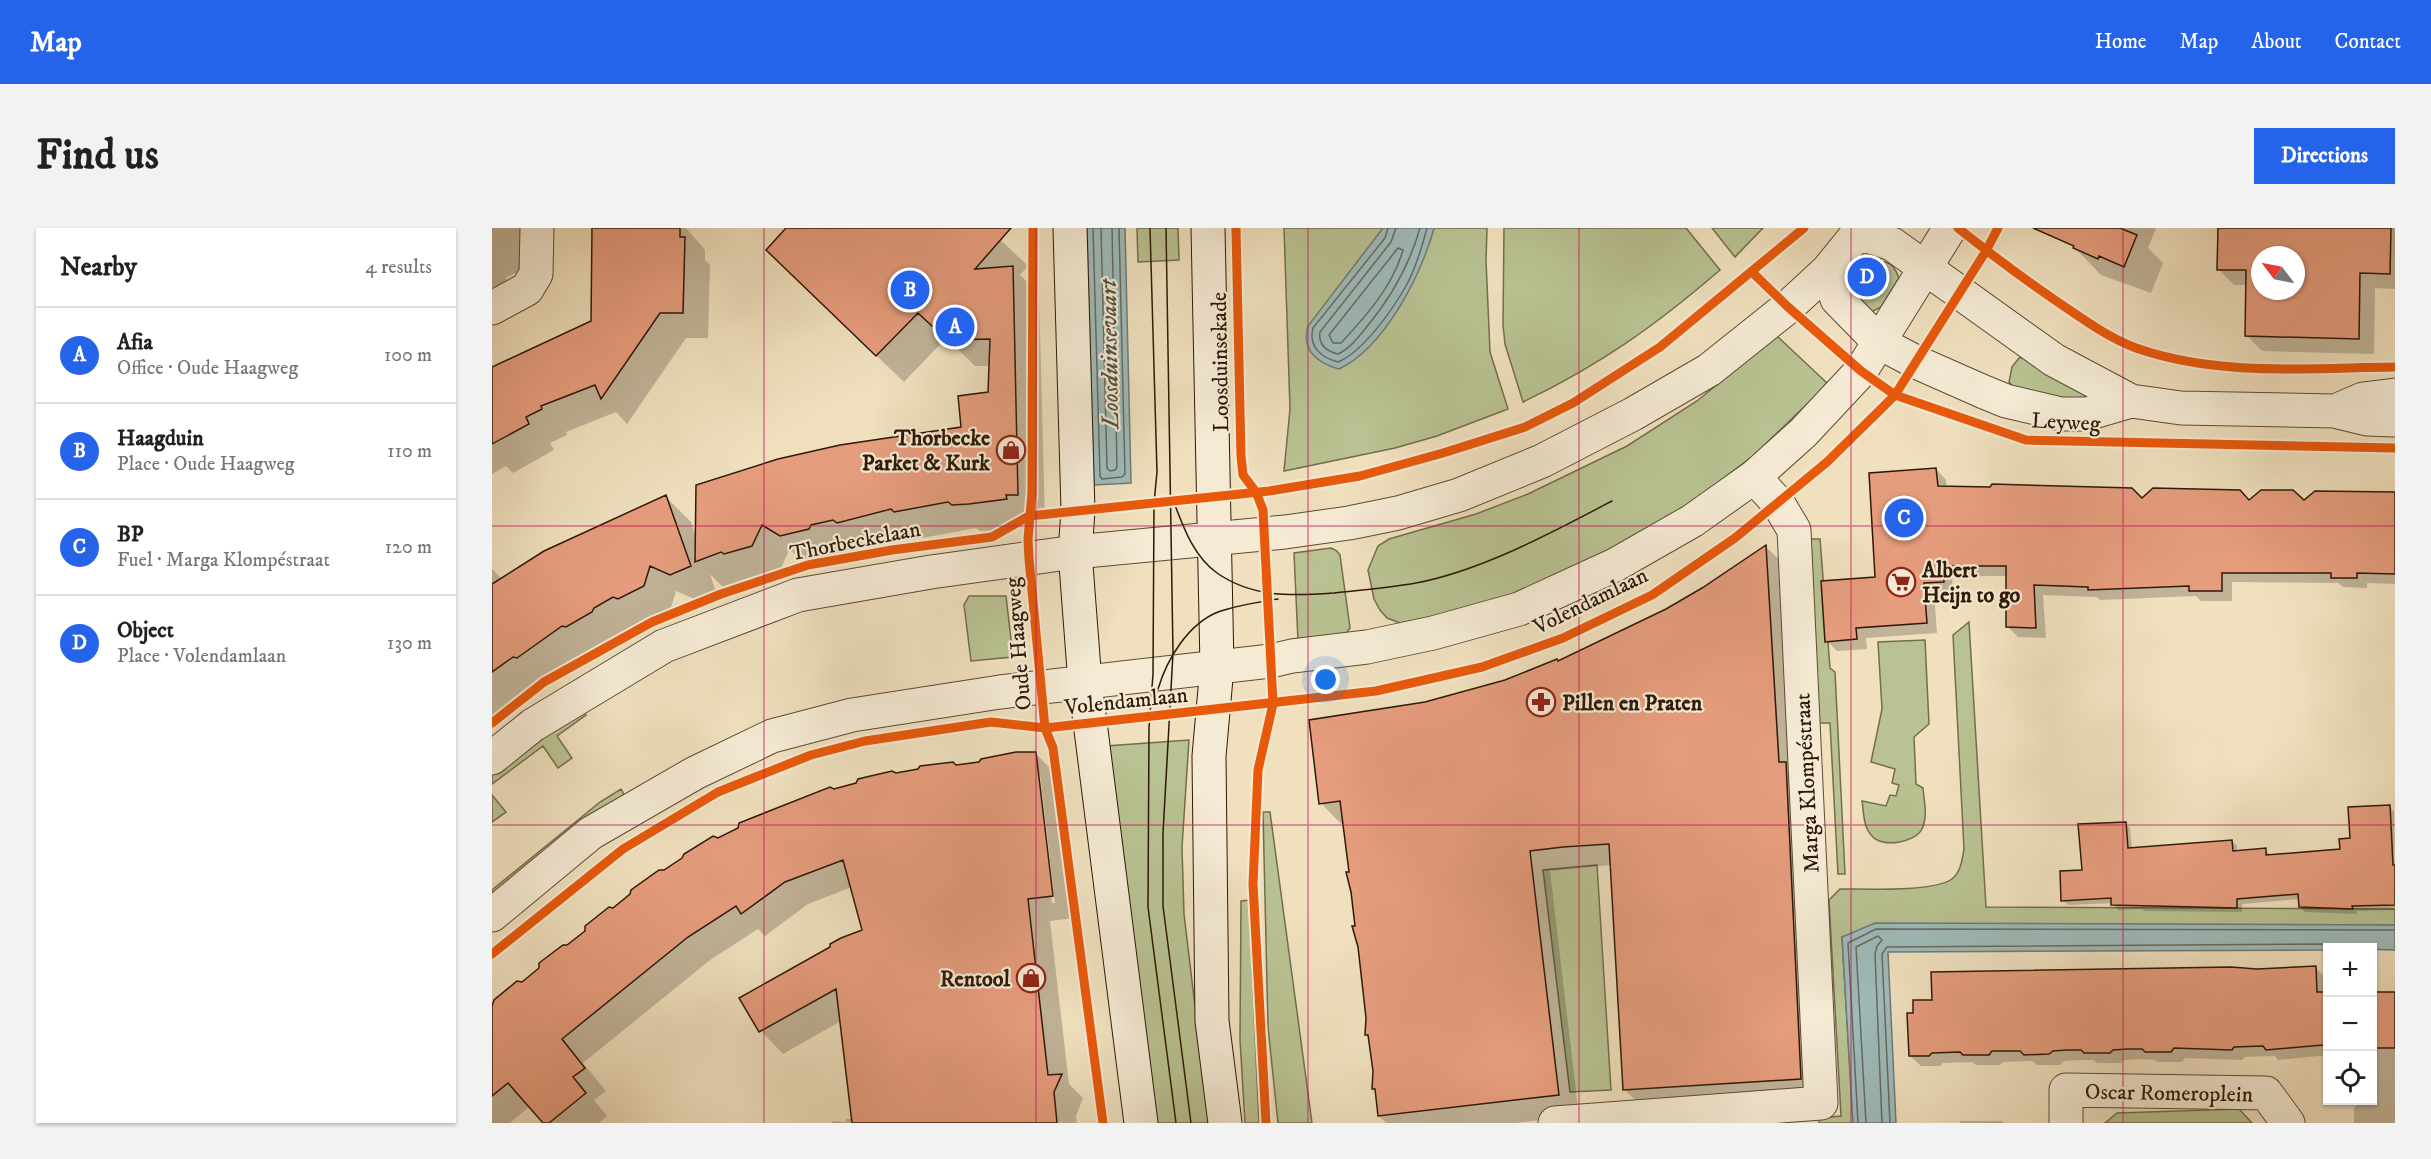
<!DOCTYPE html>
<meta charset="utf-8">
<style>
body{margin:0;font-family:"IM FELL DW Pica",serif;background:#f2f2f2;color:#202124}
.controls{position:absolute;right:18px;bottom:18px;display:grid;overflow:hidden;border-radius:0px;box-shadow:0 2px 4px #0004}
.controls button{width:54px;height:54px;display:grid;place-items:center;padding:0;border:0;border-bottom:2px solid #e0e0e0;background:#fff;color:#202124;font:30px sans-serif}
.compass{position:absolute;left:1759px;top:18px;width:54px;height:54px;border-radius:50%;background:#fff;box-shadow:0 2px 4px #0004;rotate:302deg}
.you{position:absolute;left:834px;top:452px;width:21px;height:21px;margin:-15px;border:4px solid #fff;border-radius:50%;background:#1a73e8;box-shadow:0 0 0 9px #1a73e833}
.badge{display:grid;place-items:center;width:39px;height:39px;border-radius:50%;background:#2563eb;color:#fff;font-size:20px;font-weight:700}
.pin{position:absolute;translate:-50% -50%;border:3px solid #fff;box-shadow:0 2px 6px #0006}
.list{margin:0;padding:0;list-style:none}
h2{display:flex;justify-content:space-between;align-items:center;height:78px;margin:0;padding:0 24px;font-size:26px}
h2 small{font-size:20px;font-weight:400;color:#757577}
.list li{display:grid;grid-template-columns:39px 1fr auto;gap:18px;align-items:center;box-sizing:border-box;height:96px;padding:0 24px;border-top:2px solid #e0e0e0}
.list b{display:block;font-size:22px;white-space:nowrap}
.list p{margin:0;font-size:20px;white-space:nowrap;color:#757577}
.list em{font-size:20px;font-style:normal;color:#757577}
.icon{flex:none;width:33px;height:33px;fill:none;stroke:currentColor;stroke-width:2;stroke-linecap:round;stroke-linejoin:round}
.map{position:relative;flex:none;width:1903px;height:895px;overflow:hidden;border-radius:0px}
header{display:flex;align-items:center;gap:36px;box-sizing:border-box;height:84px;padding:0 30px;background:#2563eb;color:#fff}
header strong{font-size:28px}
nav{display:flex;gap:33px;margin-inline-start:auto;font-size:21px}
.intro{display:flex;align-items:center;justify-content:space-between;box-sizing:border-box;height:144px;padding:0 36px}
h1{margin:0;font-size:42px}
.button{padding:15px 27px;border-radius:0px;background:#2563eb;color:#fff;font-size:21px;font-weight:700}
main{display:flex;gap:36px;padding:0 36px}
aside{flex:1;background:#fff;border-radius:0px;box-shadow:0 2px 4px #0004}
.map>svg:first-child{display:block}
.green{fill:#b9c292;stroke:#746d4c;stroke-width:1.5}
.water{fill:#9ebbbb;stroke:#717a73;stroke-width:1.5}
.shadow{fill:#0003;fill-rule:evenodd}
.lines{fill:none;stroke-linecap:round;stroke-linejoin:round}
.shore{stroke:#666a61;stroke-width:1.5}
.building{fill:#e69d7d;stroke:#2e1807;stroke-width:1.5;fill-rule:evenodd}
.minor-casing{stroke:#5e4a35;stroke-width:35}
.tertiary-casing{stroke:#5e4a35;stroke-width:35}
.secondary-casing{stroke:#2e1807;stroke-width:35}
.minor{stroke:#f5ebd5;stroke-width:33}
.tertiary{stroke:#f5ebd5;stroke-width:33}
.secondary{stroke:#f5ebd5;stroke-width:33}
.tram{stroke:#2e1807;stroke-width:1.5}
.cycleway-casing{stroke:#f5ebd5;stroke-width:13}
.cycleway{stroke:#e8590c;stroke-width:9}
.grid{fill:none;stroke:#c2185b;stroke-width:1.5;stroke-opacity:0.55}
.labels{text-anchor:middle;stroke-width:4.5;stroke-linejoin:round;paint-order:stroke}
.street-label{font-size:22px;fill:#2e1807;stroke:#f5ebd5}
.poi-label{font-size:22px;font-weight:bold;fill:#2e1807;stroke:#f5ebd5;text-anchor:end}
.water-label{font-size:24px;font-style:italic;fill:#555146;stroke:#f5ebd5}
</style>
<header>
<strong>Map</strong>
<nav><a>Home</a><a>Map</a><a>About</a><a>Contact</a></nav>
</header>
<div class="intro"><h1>Find us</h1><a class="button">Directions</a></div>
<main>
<aside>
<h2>Nearby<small>4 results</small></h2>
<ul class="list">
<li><span class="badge">A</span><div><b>Afia</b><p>Office · Oude Haagweg</p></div><em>100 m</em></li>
<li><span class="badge">B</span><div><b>Haagduin</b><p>Place · Oude Haagweg</p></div><em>110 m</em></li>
<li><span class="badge">C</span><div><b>BP</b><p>Fuel · Marga Klompéstraat</p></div><em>120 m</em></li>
<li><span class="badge">D</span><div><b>Object</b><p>Place · Volendamlaan</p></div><em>130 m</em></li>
</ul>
</aside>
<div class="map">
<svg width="1903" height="895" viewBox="0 0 1903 895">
<rect width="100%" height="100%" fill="#f0e0be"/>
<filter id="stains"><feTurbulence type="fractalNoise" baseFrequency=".00333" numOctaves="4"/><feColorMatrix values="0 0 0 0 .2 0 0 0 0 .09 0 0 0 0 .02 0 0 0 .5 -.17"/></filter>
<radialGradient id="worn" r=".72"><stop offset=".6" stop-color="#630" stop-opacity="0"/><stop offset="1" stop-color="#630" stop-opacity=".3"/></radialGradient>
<path class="green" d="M645,0h41l1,32 -41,2z
M792,0h99l-8,12 -7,107 32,-41 30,-65 4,-13h53l-1,32 4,92 18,57 -71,27 -42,12 -111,23 6,-62z
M1012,0h182l34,42c-65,56 -120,95 -197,132l-18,-58 -2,-19z
M1220,0h51l-28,29z
M1379,33c17,0 22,1 28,17l-18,29 -10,5 -19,-19c-1,-21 2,-23 19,-32z
M1285,108l51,48 -75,72 -84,63 -125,64 -66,24 -78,16 -13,-5 -7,-8 -6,-11 -6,-29 10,-24 11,-7 87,-25 52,-20 99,-48 70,-45z
M1537,129l62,36 1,11 -75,-12 -8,-10 3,-15 7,-9z
M1315,311h13l10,129 5,4 10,202h-7l-8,-151h-13z
M839,320l6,3 3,4 10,73 -5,7 -47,6 -4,-88z
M477,368h37l7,61 -42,4 -7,-56z
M1477,394l17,285 409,2v16l-553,12 11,186h-34v-5l22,-2 -12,-216 11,-11c25,0 94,3 112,-10 9,-7 10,-19 12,-30l-11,-214z
M1433,412l4,84 -15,13 2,47 7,4c1,13 5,28 -1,41 -7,14 -40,19 -50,7 -9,-9 -8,-23 -10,-35l24,5 4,-11 6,1 3,-11 -7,-2 3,-14 -24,-7 11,-53 -4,-67z
M90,480l4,7 -29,21 15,22 -14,10 -15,-22 -51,38v-10z
M697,512l-7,107 2,67 25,209h-58l-45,-377z
M129,561l5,9 -134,102v-10l108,-88z
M0,567l14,17 -14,10z
M771,584h7l42,311h-34l-10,-96z
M1105,637l14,225 -41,2 -27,-222z
M757,672l10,223h-14l-5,-83 1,-139z
M1747,881l13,14h-147l12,-10z"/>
<path class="water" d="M595,0h38l6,255 -37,2z
M891,0h51c-13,47 -49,119 -95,141 -22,-6 -38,-19 -31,-43z
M1383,695l520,2v25l-67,-2 -1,2 -439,2 8,171h-43l-11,-186z"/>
<path class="shadow" d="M0,0h32l-2,42 -16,7 1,3 -15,8z
M102,0h92l19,22v10l5,5 -2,73h-22l-59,86 -11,-12 -50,20 1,3 -17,8 4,7 -41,23 -7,-7 -14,8v-105l101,-47z
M297,0h199l40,38 -8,9 19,19 6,227 -13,1v3l-36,5 -16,1 -4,-3 -54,10 -3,-3 -54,14 -4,-3 -23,5 -2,4 -28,7 -19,-12 -10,23 -27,7 -4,-2 -25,9 -13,-13 6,18 -19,8 -21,-9 -6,20 -26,13 -4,-2 -21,12 -1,4 -25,14 -4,-1 -45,32 -5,-1 -19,14 -1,5 -22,16h-5v-148l11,11 163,-83 25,25 5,15 267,-109 26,-34 1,-28h-15l-29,-28 -42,44 -110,-105z
M1567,0h97l-8,20 15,15 -12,30 -50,-18 -26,-27 1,-3z
M1727,0h176v61l-20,-1 -1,66 -112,-3 -16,-16 1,-50h-13l-16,-16zM1768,27h36v36h-36z
M1444,241l10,11 1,7 195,12 162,3 91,-9v91l-28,-1v5l-24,-1 -5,-4 -106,-1v19h-31l-5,-5 -96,4 -3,-3 -54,-2 3,43 -28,-1 -10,-10v-51h-56l1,16 -19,1 3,40 -71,5 1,11 -30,2 -10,-10 50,-62z
M1274,319l21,20 34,533 -176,10 -21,-21 -13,-224 -61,6 29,245 -64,7h-129l-7,-7 -2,-24 -4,-3 1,-18 -4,-33 -3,-3 1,-17 -23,-194h-4l-20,-21 104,-100 80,-22 53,-18 108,-53 36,-20z
M525,525h18l23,23 16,142 -24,3 19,163 14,14 -7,18 1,7h-245v-2l14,1v-3h7l-12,-98 -58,33 -22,-23 103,-101 -12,-43 -44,17 -43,32 -7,-7 -48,31 -127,103 23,28 -12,9 13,16 -8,7h-54l-15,-17 -20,17h-18v-115l140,-113v-4l81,-53 5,1 116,-48 62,-16 60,-9zM545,546h3l15,129h-3z
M1897,578l5,6 1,98 -39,1 1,3 -52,-2 -5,-5 -1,-8 -57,5v8l-98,-1 -2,-2 -24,1 -5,-7 -45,2 -5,-5 20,-29 42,-48 5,5 2,21 100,-8 5,5v6l28,-3 6,7 70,-5z
M1823,739l11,11 2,77 -50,5 -3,-4 -30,1 -3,3 -57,-2 -3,4h-25l-3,-2 -15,-1 -15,1 -3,3h-24l-4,-3h-14l-15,1 -4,4h-23l-5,-4 -29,1 -3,3h-24l-4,-3 -29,1 -3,3h-19l-11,-10 5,-41 19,-14 323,-31z
M1903,764v131h-41v-15l3,-3v-5h15v-107z
M1468,893h42l2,2h-44z"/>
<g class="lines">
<path class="shore" d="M601,0l7,248 2,3 20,-2 3,-3 -6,-246
M609,0l6,240 3,3 5,-1 2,-3 -5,-239
M896,0l-3,10 -72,90c-5,19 9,30 25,34 25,-10 55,-53 68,-76 10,-18 16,-39 21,-58
M904,0l-5,14 -71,90c-2,13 6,19 18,22 11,-5 19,-15 27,-25 26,-31 44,-62 55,-101
M906,20l5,2c-10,36 -37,66 -62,93h-8l-4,-8z
M1366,895l-10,-180 28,-14 519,1
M1374,895l-10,-176 22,-11 4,4 -5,6 -2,8 7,169
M1398,895l-8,-169 5,-7 439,-3 6,4"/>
</g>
<path class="building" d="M100,0h88v9h5l-2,76h-23l-59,86 -6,-14 -54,21 1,3 -16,8 3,7 -37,20v-77l99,-46z
M294,0h225l-36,41 38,-3 5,229h-12l1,4 -38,5 -17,1 -4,-3 -54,10 -3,-3 -54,14 -4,-3 -22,5 -2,4 -29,7 -18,-11 -10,21 -28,8 -3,-2 -26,10 1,-77 82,-26 62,-14 121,-18 -3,-31 30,-4 2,-53 -43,1 -29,-27 -42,43 -110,-106z
M1541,0h87l17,7 -13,32 -25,-11 -1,3 -25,-11 1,-2z
M1726,0h173l-1,46 -30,-1 -1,66 -114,-3 1,-66h-29zM1768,27h36v36h-36z
M1444,240l2,18 52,1 2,-3 140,4 10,10 11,-10 87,2 9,10 12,-10h32l11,10 11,-9 80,1v82l-38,-1v5h-26v-5h-109v18h-33v-5l-101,4v-3l-54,-2 2,43 -30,-1v-61h-63l1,16 -20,1 3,40 -71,5 1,11 -32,3 -4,-61 54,-4 -6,-104z
M174,267l25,71 -21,9 -20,-9 -6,20 -26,13 -5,-2 -19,11 -2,4 -26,15 -4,-1 -45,32 -4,-1 -21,15v-88l52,-33z
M1274,317l13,217h7l15,317 -178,11 -14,-246 -46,3 -33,4 29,244 -181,21 -3,-27h-3l1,-18 -5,-36h-3l1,-17 -8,-71 -6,-21h3l-4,-34 -5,-20h3l-9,-71 -21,3 -10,-84 116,-18 80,-22 52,-21 1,2 108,-52 36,-21z
M524,524h20l17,144 -25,3 20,176 14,-1 -8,18 3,31h-205l-16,-134 -77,43 -20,-34 91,-51v-3l11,-6 21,-8 -19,-70 -58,22 -44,32 -5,-8 -48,31 -126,102 23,29 -12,9 13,16 -37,30h-6l-35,-40 -16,13v-90l2,-6 23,-19 5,1 17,-14v-5l24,-18h4l18,-14v-5l24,-19 4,1 17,-14 1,-4 28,-20h5l18,-12 2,-4 29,-18 5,2 20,-10 1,-5 91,-36 4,2 22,-6 2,-4 34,-8 4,2 22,-4 2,-3 33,-4 3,3 23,-3 2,-3z
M1898,577l3,60h2v40l-43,1 1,3 -54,-2 -1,-13 -61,5v9l-126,-3v-7l-50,3 -1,-30 22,-1 -4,-46 48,-2 2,26 104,-8 1,11 33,-3v7l74,-6 -1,-10 11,-1 -2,-31z
M1824,738l1,26h11v57l-5,-4 -57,5 -3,-4 -29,1 -2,3 -58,-2 -3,4h-26l-3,-3h-15l-14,1 -3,3h-26l-3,-3h-14l-14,1 -4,3 -25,1 -4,-4h-28l-3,4h-26l-3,-3 -28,1 -3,3h-20l-2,-43h6v-13h19l-1,-28 300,-5 26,2z
M1881,764h22v56h-22z"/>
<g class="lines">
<g class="minor-casing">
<path id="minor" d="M0,80l35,-19 9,-15 1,-46
M1063,895l266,-20 -27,-573 -16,-27 -24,-26
M1574,895v-33l200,3 22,30"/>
</g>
<g class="tertiary-casing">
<path id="tertiary" d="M1366,5l34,11 162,116 77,41 50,7 153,3 33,8 28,1
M1336,42l9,29 43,44 36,19 68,30 22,9 55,13h26l44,-13
M1850,180l21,-9 32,-4
M0,530l41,-33 131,-79 134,-51 133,-23 144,-20 210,-20 64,-9 49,-10 61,-18 83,-34 91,-47 76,-44 79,-63 40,-37 34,-42
M0,687l99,-82 104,-60 77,-37 80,-21 148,-23 271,-31 21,-5 75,-9 66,-14 86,-24 96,-44 77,-44 62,-44 49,-44 58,-62 89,-143"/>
</g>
<g class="secondary-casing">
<path id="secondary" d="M578,0l8,283 -3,41 10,131 56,440
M716,0l9,439 -8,89 3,265 13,102"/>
</g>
<use href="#minor" class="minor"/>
<use href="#tertiary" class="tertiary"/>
<use href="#secondary" class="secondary"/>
<path class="tram" d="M658,0l7,244 -3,31 -1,171 -4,54 -1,179 28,216
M674,0l7,425 -10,180v73l28,217
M681,272c10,26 20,56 44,73 36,25 75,23 117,20 27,-3 55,-5 82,-10 65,-12 137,-51 196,-82
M666,461c9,-30 30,-65 60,-77 19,-7 40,-10 60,-13"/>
<g class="cycleway-casing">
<path id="cycleway" d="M541,0l-1,265 -4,46 1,20 16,169 8,20 50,375
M744,0l5,228 2,19 13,17 7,18 9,174 1,20 -15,66 -5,114 13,239
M1466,0c35,28 70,54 107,79 22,15 46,32 71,41 83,29 173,20 259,19
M1261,45l35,34 73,64 34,24 131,45 369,8
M0,495l52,-41 108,-60 69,-28 87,-29 84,-15 100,-13 37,-21 240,-25 91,-15 83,-23 82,-26 48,-24 87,-56 144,-119
M0,726l131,-105 95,-57 93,-37 54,-14 126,-19 54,6 331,-37 106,-24 81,-29 89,-43 83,-57 92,-76 54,-53 14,-14 91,-144 12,-23"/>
</g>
<use href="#cycleway" class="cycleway"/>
</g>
<path class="grid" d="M272,0v895M544,0v895M816,0v895M1087,0v895M1359,0v895M1631,0v895M0,298h1903M0,597h1903"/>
<defs>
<g id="shop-ring" transform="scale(1.5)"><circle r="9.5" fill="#f5ebd5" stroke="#8f2418" stroke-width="1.5"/><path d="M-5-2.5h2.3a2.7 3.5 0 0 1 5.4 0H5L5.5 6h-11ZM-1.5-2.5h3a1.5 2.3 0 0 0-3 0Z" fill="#8f2418"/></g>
<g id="supermarket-ring" transform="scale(1.5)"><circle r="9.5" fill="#f5ebd5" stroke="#8f2418" stroke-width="1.5"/><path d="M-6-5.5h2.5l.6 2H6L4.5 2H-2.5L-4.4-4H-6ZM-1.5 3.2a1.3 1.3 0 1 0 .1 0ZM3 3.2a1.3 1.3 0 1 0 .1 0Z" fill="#8f2418"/></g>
<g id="pharmacy-ring" transform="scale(1.5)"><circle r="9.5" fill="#f5ebd5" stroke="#8f2418" stroke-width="1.5"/><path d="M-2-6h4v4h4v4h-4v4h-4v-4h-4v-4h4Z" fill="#8f2418"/></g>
</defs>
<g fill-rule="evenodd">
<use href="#shop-ring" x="519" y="222"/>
<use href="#supermarket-ring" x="1409" y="354"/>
<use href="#pharmacy-ring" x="1049" y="474"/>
<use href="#shop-ring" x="539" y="750"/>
</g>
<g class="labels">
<g class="street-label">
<text transform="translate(727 134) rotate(-91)" y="8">Loosduinsekade</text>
<text transform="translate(1574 193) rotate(3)" y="8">Leyweg</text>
<text transform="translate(363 312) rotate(-11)" y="8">Thorbeckelaan</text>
<text transform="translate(1098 372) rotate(-26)" y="8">Volendamlaan</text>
<text transform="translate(525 416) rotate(-95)" y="8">Oude Haagweg</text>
<text transform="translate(634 472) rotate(-6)" y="8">Volendamlaan</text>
<text transform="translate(1314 555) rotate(-93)" y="8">Marga Klompéstraat</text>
<text transform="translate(1677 864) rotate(1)" y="8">Oscar Romeroplein</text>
</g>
<g class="poi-label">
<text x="498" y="217">Thorbecke<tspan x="498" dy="25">Parket &amp; Kurk</tspan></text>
<text x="1430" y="349" text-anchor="start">Albert<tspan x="1430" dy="25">Heijn to go</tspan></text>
<text x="1070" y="482" text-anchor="start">Pillen en Praten</text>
<text x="518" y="758">Rentool</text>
</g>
<g class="water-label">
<text transform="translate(617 126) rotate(-91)" y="8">Loosduinsevaart</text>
</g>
</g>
<rect width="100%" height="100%" filter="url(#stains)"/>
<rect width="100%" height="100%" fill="url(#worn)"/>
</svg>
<div class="controls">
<button>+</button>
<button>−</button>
<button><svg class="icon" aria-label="locate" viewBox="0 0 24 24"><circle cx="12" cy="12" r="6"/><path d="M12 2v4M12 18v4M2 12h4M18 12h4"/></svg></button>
</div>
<svg class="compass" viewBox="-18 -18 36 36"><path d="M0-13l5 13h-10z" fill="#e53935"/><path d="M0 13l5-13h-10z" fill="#757577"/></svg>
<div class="you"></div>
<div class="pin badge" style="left:463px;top:99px">A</div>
<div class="pin badge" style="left:418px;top:62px">B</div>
<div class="pin badge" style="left:1412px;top:290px">C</div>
<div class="pin badge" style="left:1375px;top:49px">D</div>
</div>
</main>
